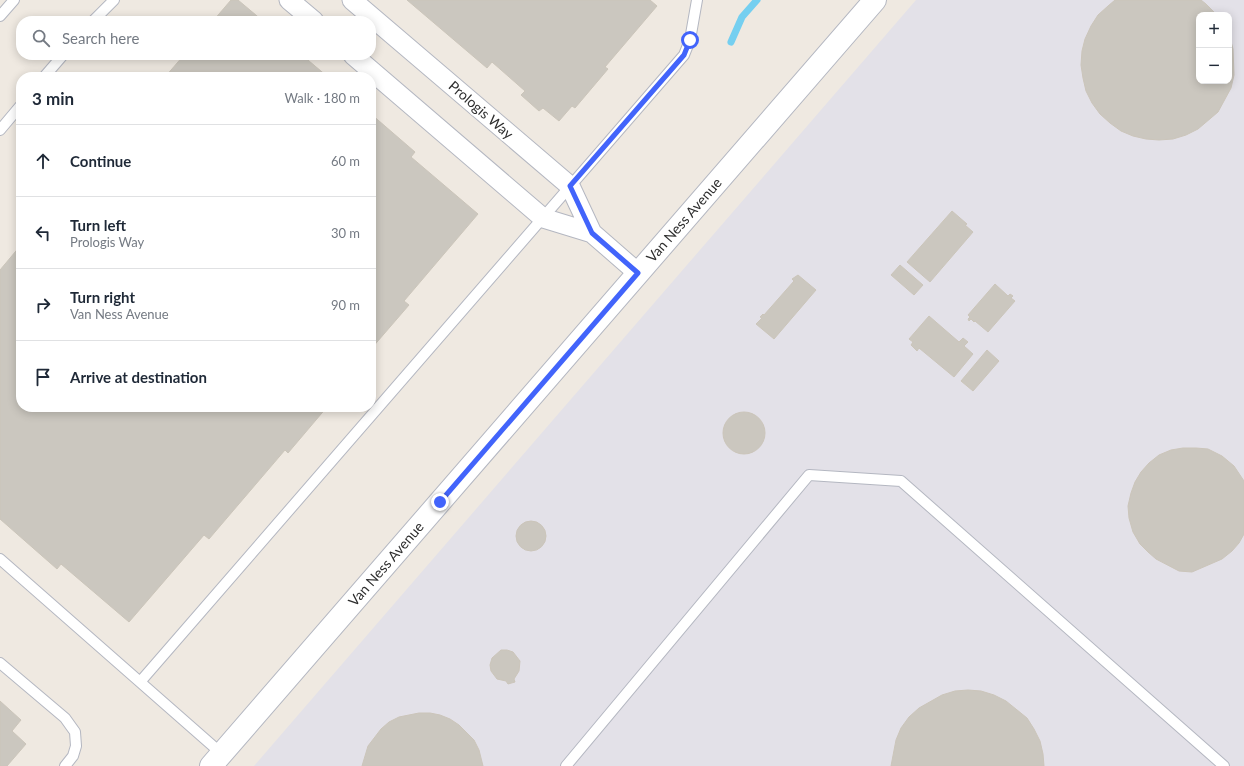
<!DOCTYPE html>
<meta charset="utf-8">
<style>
body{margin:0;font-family:Lato,sans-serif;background:#f6f6f7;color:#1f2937}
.controls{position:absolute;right:12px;top:12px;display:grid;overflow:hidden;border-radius:8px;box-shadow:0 2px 10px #0003}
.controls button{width:36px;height:36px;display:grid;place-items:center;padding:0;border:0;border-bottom:1px solid #e0e1e3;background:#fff;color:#1f2937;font:20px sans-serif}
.stop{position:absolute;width:12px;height:12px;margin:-9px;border:3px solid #4264fb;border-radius:50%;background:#fff}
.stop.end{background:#4264fb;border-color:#fff;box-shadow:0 1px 4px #0008}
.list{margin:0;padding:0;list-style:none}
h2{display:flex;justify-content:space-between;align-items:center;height:52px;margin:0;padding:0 16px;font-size:17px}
h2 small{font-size:13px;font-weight:400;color:#747a83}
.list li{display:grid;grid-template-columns:26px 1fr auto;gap:12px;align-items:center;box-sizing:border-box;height:72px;padding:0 16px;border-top:1px solid #e0e1e3}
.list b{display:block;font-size:15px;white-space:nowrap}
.list p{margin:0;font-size:13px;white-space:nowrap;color:#747a83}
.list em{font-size:13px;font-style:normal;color:#747a83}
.icon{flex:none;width:22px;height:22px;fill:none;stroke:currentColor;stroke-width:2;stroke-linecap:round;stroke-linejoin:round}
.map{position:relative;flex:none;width:1244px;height:766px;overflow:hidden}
.search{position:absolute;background:#fff;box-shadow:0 2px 10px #0003;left:16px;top:16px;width:360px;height:44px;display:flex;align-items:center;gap:10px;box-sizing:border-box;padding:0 14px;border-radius:16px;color:#747a83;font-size:15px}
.panel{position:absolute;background:#fff;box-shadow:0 2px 10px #0003;left:16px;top:72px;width:360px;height:340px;border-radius:16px}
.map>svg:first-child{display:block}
.industrial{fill:#e3e1e8;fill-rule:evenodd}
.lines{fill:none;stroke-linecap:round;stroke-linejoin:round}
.stream{stroke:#75cff0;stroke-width:7}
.building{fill:#cbc7bf;stroke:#cbc5ba}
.lane-casing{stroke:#b4b7c1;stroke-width:12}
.street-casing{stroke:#b4b7c1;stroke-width:21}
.secondary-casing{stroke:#b4b7c1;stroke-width:24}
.lane{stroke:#fff;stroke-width:10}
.street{stroke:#fff;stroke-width:19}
.secondary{stroke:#fff;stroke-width:22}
.route{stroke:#4264fb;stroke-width:5}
.labels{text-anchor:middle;stroke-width:4;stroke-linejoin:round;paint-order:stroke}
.street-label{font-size:14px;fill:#2e2e2e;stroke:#fff}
</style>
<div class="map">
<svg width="1244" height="766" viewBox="0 0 1244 766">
<rect width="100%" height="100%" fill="#efe9e1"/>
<path class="industrial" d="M916,0h328v766h-990zM1199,15h30v66h-30z"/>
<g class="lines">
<path class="stream" d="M731,42l11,-25 15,-17"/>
</g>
<path class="building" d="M231,0h7l25,21h-50z
M407,0h243l7,6 -52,61 3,2 -33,39 -3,-2 -13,15 -16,-13 -4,3 -18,-16 4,-4 -33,-29 -5,6z
M1115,0h86l5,4 11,11h-18v66h30v-47l4,15 1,26 -3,13 -13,24 -20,17 -12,6 -13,4 -14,1 -13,-1 -13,-3 -12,-5 -11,-8 -10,-9 -8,-11 -6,-12 -3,-13 -2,-13 1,-14 3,-12 6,-13 7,-11 10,-9z
M184,55h118l26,22h-163z
M371,114l44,38 -4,5 67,57 -74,87 5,4 -38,44z
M952,211l15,13 -2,1 8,7 -43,50 -23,-20z
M21,245v162h306l-39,46 -3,-3 -76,89 -5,-4 -75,87 -68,-58 -4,5 -57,-50v-249z
M900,265l23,20 -9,10 -23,-20z
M798,275l18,15 -42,49 -18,-15 6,-6 -2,-1 3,-3 1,1 30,-34 -2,-2z
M995,284l13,12 2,-2 3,2 -2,2 4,3 -27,31 -13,-11 -1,1 -3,-3 -2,2 -1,-2 2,-2 -2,-2z
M929,316l30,26 4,-4 5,4 -4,4 9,8 -19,23 -35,-29 -2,3 -6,-6 2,-3 -4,-3z
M987,350l12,11 -26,30 -12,-10z
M723 433a21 21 0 1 1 42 0a21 21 0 1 1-42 0Z
M1183,448h13l12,1 14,7 12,10 10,15v53l-5,9 -7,8 -10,8 -30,13 -13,-1 -23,-12 -8,-7 -8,-8 -7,-12 -4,-14 -1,-12 3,-13 4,-11 6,-10 8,-9 10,-8 12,-5z
M516 536a15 15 0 1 1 30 0a15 15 0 1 1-30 0Z
M501,650h6l6,2 7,9 -1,10 -5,8 1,3 -7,2 -2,-3 -9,-2 -6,-8 -1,-6 2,-7z
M968,690l13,1 13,4 12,6 21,17 7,11 6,12 3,13 1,12h-153l5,-26 5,-12 8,-11 10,-9 23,-13 13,-4z
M0,701l21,19 -9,11 14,13 -19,22h-7z
M419,713h11l10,2 10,4 9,6 15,15 5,10 4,16h-121l6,-20 13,-17 8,-7 10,-5z"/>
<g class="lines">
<g class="lane-casing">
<path id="lane" d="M0,16l14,-16
M93,21l21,-21
M44,77l19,-22
M0,130l21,-25
M0,559l222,195
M0,663l65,55 10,14 1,14 -3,10 -8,10
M140,682l544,-627 6,-15 7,-40
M566,766l243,-291 92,6 323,285"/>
</g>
<g class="street-casing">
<path id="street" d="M289,0l25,21
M352,0l218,186 22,47
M353,55l190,163 49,15 46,40"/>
</g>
<g class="secondary-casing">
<path id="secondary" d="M211,766l664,-766"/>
</g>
<use href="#lane" class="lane"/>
<use href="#street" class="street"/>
<use href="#secondary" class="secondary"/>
</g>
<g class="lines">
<path class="route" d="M440,502l198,-229 -46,-40 -22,-47 114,-131 6,-15"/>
</g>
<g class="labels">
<g class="street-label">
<text transform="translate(481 110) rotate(41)" y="5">Prologis Way</text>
<text transform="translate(684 220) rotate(-49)" y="5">Van Ness Avenue</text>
<text transform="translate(386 564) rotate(-49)" y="5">Van Ness Avenue</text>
</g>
</g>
</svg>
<div class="controls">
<button>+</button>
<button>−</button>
</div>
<div class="stop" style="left:690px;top:40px"></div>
<div class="stop end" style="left:440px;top:502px"></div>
<div class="search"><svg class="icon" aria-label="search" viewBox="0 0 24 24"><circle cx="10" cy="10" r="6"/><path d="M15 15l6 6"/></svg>Search here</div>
<section class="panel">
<h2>3 min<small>Walk · 180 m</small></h2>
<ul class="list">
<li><svg class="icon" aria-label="ahead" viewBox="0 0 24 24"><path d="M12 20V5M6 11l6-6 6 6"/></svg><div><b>Continue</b></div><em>60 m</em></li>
<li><svg class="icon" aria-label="left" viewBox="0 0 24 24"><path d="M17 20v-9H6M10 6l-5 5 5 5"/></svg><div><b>Turn left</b><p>Prologis Way</p></div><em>30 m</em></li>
<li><svg class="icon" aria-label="right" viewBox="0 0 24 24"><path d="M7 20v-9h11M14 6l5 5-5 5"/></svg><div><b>Turn right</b><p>Van Ness Avenue</p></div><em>90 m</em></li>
<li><svg class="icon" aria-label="arrive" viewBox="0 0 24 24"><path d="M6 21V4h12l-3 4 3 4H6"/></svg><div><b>Arrive at destination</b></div></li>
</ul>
</section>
</div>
